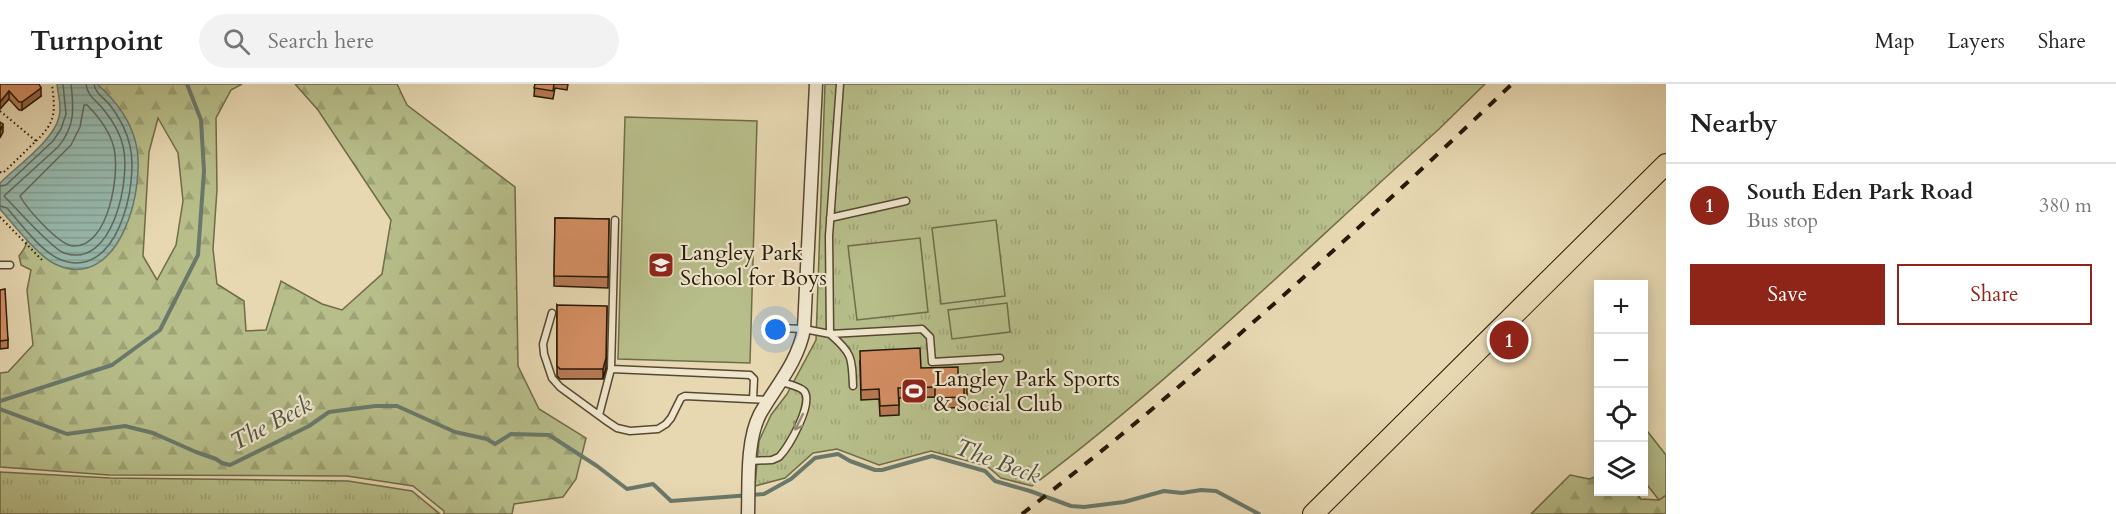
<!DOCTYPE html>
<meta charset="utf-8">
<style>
body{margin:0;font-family:Cardo,serif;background:#f2f2f2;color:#222}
.controls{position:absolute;right:18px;bottom:18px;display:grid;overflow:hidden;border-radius:0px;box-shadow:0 3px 15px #0003}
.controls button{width:54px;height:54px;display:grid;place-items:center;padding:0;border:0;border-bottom:2px solid #e0e0e0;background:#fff;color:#222;font:30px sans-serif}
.you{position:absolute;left:776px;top:246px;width:21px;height:21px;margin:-15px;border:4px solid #fff;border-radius:50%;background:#1a73e8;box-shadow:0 0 0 9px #1a73e833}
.badge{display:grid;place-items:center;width:39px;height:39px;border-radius:50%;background:#8f2418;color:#fff;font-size:20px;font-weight:700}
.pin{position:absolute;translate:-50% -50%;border:3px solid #fff;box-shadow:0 2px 6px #0006}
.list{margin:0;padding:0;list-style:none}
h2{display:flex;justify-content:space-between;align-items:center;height:78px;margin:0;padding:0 24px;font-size:26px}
h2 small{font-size:20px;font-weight:400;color:#767676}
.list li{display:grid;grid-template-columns:39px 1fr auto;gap:18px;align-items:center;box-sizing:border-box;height:84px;padding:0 24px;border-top:2px solid #e0e0e0}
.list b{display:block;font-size:22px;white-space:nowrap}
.list p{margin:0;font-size:20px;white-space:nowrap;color:#767676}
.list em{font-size:20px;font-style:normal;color:#767676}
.actions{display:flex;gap:12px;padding:18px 24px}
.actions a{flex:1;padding:14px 0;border:2px solid #8f2418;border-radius:0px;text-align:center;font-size:21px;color:#8f2418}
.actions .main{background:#8f2418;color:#fff}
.icon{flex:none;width:33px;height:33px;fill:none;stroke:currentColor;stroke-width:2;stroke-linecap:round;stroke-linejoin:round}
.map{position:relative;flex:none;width:1666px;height:430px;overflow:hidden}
header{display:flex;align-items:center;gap:36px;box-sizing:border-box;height:84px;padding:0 30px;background:#fff;border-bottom:2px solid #e0e0e0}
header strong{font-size:28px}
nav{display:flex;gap:33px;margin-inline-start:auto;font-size:21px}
.search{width:420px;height:54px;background:#f2f2f2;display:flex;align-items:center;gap:15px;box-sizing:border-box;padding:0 21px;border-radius:33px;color:#767676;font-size:22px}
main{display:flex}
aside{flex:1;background:#fff}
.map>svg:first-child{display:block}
.forest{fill:url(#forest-firs);stroke:#6f6c48;stroke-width:1.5;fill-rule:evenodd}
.park{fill:url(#park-tufts);stroke:#6f6c48;stroke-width:1.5}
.garden{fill:#b7be8a;stroke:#6f6c48;stroke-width:1.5}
.water{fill:url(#water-rules);stroke:#6a796b;stroke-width:1.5}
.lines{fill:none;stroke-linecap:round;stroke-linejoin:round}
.shore{stroke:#5f695a;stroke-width:1.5}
.stream{stroke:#6a796b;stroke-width:4}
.lane-casing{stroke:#574931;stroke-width:9}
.street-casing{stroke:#574931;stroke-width:15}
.primary-casing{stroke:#271906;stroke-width:22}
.path{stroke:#271906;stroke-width:2;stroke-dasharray:1.5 3;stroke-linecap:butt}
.lane{stroke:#efe6cd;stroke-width:6}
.street{stroke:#efe6cd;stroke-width:12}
.primary{stroke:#e7d8b2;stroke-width:20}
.rail{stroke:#271906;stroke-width:4;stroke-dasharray:10 10;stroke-linecap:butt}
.wall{fill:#b57a54;stroke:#271906;stroke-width:1.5}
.shaded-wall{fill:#946345;stroke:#271906;stroke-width:1.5}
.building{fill:#d38e62;stroke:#271906;stroke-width:1.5}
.oneway{stroke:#958a73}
.labels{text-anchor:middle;stroke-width:4.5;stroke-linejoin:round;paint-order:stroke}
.poi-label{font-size:22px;fill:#271906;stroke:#efe6cd;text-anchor:start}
.water-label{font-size:24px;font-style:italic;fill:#4e5141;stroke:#efe6cd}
</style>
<header>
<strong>Turnpoint</strong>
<div class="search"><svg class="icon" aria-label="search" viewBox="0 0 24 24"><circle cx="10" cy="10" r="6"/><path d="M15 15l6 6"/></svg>Search here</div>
<nav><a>Map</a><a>Layers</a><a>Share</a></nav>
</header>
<main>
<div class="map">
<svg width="1666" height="430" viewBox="0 0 1666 430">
<defs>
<pattern id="forest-firs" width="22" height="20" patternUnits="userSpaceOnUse" patternTransform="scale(1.5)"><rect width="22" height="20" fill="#b7be8a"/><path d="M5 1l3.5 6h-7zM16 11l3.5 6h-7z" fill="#9da376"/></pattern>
<pattern id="park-tufts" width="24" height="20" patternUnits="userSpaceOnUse" patternTransform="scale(1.5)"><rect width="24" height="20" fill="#b7be8a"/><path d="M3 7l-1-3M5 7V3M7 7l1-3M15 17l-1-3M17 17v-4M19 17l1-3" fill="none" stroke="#9da376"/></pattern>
<pattern id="water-rules" width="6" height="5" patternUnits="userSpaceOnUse" patternTransform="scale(1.5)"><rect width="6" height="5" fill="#97b9ae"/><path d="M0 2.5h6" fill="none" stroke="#829e94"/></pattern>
</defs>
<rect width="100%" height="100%" fill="#e7d8b2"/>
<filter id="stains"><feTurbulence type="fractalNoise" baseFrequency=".00333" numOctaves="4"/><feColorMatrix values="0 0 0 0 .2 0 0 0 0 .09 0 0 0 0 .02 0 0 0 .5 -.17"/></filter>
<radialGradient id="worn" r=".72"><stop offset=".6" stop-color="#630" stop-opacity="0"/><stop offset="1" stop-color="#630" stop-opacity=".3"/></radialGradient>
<path class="forest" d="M94,0h148l-11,6 -15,28 1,71 -4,60 4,35 27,17 2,30 20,-1 15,-49 41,23 20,6 40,-36 9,-54 -73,-110 -23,-26h102l10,21 108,82 3,179 21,43 47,29 -10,41 -13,18 -49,7 -2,10h-68v-3l-31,-25 -66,-10 -238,-1 -109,-8v-94l8,-1 25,-27 -6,-55 4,-20 -10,-5 -2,-9 5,-7zM158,34l20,35 5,48 -7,44 -19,35 -14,-24 6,-104z
M1570,391l19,4 9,-3v16h37l6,7 18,1 7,-5v19h-135z"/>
<path class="park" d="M825,0h660l-47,46c-134,120 -262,248 -406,356l-31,-8 -14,-12 -56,-15 -52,14 -42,-16 -24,4 -28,25 -30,8 4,-45 12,-26 16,-21 29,-54z
M0,388l110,6 238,3 64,10 28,23h-440z"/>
<path class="garden" d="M625,33l132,4 -7,242 -132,-4z
M996,136l9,76 -64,8 -9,-76z
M920,154l8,74 -71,8 -9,-74z
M1007,219l3,29 -58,7 -4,-29z
M1644,343l22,28v40l-7,5 -15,-19z"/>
<path class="water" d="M57,0h40c17,15 32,34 38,56 13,44 -15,155 -80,124 -17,-8 -41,-39 -55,-55v-26c17,-17 54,-43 59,-66 3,-11 -1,-23 -2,-33z"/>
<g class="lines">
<path class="shore" d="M71,0c3,25 4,43 -13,63l-54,49c11,11 48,53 60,57 49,17 67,-74 59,-107 -3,-13 -11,-26 -19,-36 -7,-9 -17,-14 -18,-26
M84,21h3c12,12 23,27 27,43 6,25 -5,100 -41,98 -14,-1 -46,-37 -53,-50l51,-51 9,-18z
M0,102l6,-1 47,-44 8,-12 5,-15 -3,-30
M0,122l7,2c13,15 34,43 52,51 58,25 80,-75 71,-113 -3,-15 -11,-29 -20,-41 -6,-7 -15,-12 -16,-21"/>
<path class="stream" d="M0,317l112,-36 48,-35 38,-75 6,-84 -3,-51 -14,-36
M0,325l67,25 58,-8 28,7 43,19 20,7 6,4 8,2 79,-39 20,-14 46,-6h22l58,26 32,7 8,5 16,-10 38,1 48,31 30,23 26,-5 18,17 93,-7 27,-15 24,-21 23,-4 12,7 25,9h7l50,-14 53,15 10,10 35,10 41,15 13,1 40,-5 40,-11 18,2 19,-3 15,1 43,23"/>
<g class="lane-casing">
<path id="lane" d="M840,0l-11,152 1,98c22,19 22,23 23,52
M830,134l76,-17
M0,181h10
M552,229l-9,31 1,10 8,24 8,9 48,35 9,6 13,3 28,-2 8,-5 5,-6 10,-20 4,-2 84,4
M779,244l25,1 26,5 92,-5 8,8 2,25 68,-4
M611,285l139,6 4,4 -1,20
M599,331l12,-46 4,-149
M750,377l22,-1 7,-3c10,-10 35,-54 25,-66 -5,-5 -16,-7 -23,-9"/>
</g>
<g class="street-casing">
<path id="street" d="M748,430c1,-30 -2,-73 12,-100 16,-28 38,-52 44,-85l12,-245"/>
</g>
<g class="primary-casing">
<path id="primary" d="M1313,430l353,-350"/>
</g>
<path class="path" d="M0,27l36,30 -33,32 -3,-1
M36,57c21,-20 19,-30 16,-57
M0,133l44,45"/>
<use href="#lane" class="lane"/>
<use href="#street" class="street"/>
<use href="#primary" class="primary"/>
<path class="rail" d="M1022,430c172,-133 332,-280 490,-430"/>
</g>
<path class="wall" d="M0,0l41,12 -19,14h-3l-10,-11 -9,10z
M535,0h33l-1,6 -12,-2 -2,11 -19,-3z
M555,134l54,1 -1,69 -54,-2z
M0,206l8,50v8l-8,1z
M557,221l49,63 -3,11h-43l-3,-3z
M860,277l61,7 37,8 9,-1v21l-3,1v10l-29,2v-12l-36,1v17l-19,1 -1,-17 -18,1z"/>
<path class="shaded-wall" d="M41,4v8l-19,14v-8z
M9,7v8l-9,10v-7z
M3,40v8l-3,6v-7z
M607,222l-1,62 -3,11v-10z"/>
<path class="building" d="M0,0h39l2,4 -19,14h-3l-10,-11 -9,11z
M535,0h19l-1,7 -19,-3z
M0,38l3,2 -3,7z
M555,134l54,1 -1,58 -54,-1z
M5,205l3,51 -8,1v-51z
M557,221l50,1 -1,52 -3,11h-43l-3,-3z
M920,264l1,20 37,-1v9l9,-1v11h-3v11l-29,1v-11l-37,1 1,17 -19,1 -1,-17 -18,1 -1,-39z"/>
<defs><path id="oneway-shaft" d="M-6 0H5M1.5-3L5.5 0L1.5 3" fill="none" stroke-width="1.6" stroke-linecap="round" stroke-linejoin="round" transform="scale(1.5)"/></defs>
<use class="oneway" href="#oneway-shaft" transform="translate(799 338) rotate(116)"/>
<defs>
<g id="school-square" transform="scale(1.35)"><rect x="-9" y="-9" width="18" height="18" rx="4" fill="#8f2418" stroke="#efe6cd"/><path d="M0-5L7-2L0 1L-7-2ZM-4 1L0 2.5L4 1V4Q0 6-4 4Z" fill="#fff"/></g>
<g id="stadium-square" transform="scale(1.35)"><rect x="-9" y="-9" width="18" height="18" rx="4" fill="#8f2418" stroke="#efe6cd"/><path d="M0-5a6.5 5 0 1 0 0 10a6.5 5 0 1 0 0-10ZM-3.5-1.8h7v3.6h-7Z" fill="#fff"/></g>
</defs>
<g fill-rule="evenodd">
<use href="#school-square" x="661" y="181"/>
<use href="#stadium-square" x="914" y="307"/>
</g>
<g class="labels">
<g class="poi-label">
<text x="680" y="176">Langley Park<tspan x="680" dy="25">School for Boys</tspan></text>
<text x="934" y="302">Langley Park Sports<tspan x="934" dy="25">&amp; Social Club</tspan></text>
</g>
<g class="water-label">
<text transform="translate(271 339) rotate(-28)" y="8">The Beck</text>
<text transform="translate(998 377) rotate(20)" y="8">The Beck</text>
</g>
</g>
<rect width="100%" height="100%" filter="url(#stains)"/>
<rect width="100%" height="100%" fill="url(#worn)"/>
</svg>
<div class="controls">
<button>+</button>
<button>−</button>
<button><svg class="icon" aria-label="locate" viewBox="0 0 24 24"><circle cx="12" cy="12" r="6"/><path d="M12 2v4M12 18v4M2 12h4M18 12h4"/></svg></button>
<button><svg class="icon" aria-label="layers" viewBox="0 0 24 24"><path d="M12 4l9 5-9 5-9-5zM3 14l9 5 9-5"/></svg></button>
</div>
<div class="you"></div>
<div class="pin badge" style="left:1509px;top:256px">1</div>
</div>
<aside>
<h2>Nearby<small></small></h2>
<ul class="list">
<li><span class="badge">1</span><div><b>South Eden Park Road</b><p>Bus stop</p></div><em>380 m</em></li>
</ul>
<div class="actions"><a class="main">Save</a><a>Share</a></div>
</aside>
</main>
